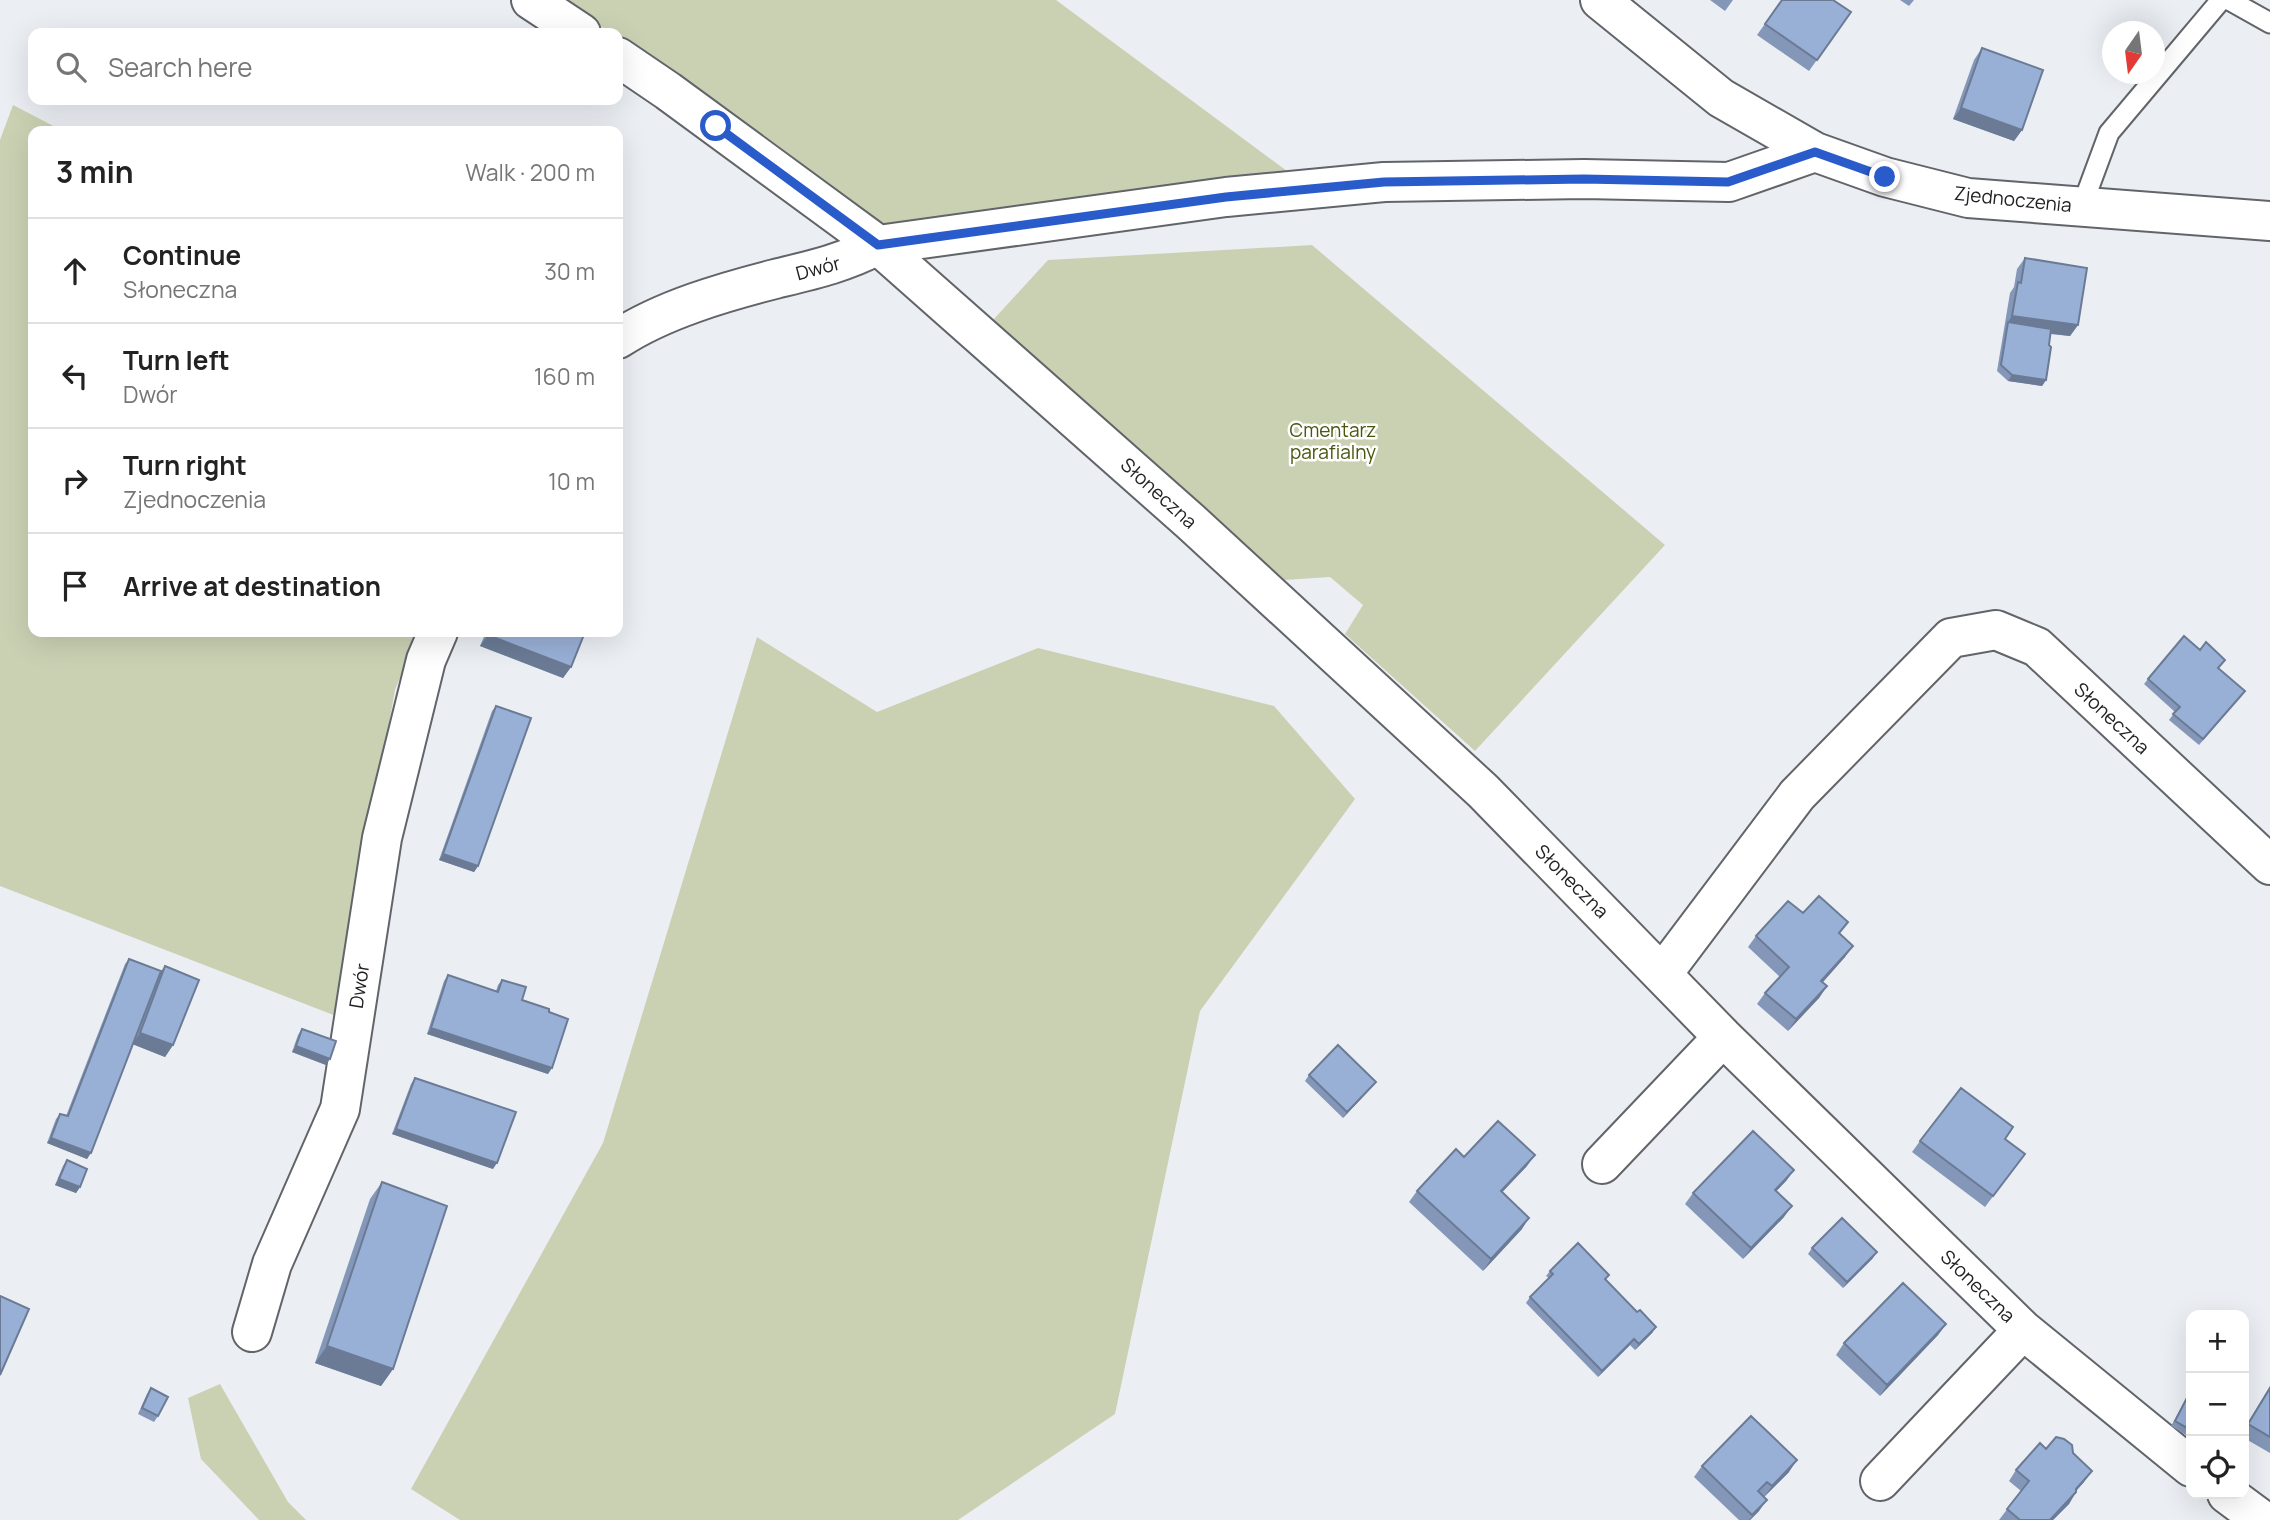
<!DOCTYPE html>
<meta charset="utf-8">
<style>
body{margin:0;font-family:Manrope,sans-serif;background:#f6f6f6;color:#222}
.controls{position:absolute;right:21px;bottom:21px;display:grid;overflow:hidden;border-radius:14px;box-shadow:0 7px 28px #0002}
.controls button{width:63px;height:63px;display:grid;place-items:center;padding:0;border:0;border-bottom:2px solid #e0e0e0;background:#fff;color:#222;font:35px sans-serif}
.compass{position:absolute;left:2102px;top:21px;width:63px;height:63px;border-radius:50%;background:#fff;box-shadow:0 7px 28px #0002;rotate:194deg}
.stop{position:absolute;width:21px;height:21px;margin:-16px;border:5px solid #295cca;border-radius:50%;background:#fff}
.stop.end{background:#295cca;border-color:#fff;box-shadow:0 2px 7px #0008}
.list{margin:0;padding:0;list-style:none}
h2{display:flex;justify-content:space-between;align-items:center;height:91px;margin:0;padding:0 28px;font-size:30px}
h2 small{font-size:23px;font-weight:400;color:#767676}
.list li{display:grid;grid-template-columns:46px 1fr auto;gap:21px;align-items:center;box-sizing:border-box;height:105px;padding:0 28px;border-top:2px solid #e0e0e0}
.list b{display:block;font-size:26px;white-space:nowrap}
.list p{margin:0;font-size:23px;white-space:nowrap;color:#767676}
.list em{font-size:23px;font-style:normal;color:#767676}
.icon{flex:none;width:38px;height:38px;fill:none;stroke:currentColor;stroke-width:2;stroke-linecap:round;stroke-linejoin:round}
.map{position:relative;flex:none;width:2270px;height:1520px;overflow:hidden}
.search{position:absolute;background:#fff;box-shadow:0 7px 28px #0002;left:28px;top:28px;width:595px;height:77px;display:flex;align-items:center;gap:18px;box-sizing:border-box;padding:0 24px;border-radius:14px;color:#767676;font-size:26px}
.panel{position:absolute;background:#fff;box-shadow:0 7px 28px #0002;left:28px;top:126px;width:595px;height:511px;border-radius:14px}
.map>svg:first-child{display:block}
.green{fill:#cad1b3}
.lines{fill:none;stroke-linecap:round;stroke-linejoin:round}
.service-casing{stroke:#616469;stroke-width:23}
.minor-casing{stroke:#616469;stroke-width:42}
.service{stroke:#fff;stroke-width:19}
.minor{stroke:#fff;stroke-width:38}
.wall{fill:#8497b8}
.shaded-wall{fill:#6b7b96}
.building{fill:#99b0d6;stroke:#6b7b96;stroke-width:2}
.route{stroke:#295cca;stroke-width:9}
.labels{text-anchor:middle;stroke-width:5;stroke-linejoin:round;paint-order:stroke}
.street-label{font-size:19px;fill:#202224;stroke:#fff}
.park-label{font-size:19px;fill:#4b550e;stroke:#fff}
</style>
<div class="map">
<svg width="2270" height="1520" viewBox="0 0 2270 1520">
<rect width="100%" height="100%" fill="#ebeff4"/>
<path class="green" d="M561,0h495l231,171 -408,59 -261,-192v-5h-7z
M13,105l50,26h-30v501h385l-23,58 -59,326 -336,-130v-746z
M1312,245l353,300 -190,206 -130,-117 18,-29 -33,-28 -46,3 -291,-260 55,-60z
M757,637l120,75 161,-64 236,58 81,93 -155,212 -85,403 -157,106h-498l-49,-31 192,-346z
M220,1384l68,118 18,18h-47l-58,-61 -13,-61z"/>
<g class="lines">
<g class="service-casing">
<path id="service" d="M2229,0l41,23
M2082,206l27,-73 112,-133"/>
</g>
<g class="minor-casing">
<path id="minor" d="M531,0l50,33
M1600,0l121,98 94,54 70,25 83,21 302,23
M618,57l50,34 210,154 313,277 292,269 240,246 300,293 168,137
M618,339c44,-29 106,-47 157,-60 37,-9 69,-16 103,-34l348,-48 158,-15 200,-3 145,3 86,-30
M1663,973l134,-178 154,-157 45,-8 41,17 233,218
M1602,1164l121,-127
M252,1332l20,-68 68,-155 42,-271 44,-178 12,-28
M1880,1481l143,-151
M2227,1494l35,26"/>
</g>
<use href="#service" class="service"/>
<use href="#minor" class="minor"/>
</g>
<path class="wall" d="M1710,0h23l-8,11z
M1782,0l69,12 -42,59 -52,-36z
M1900,0h14l-5,6z
M1982,48l40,82 -8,11 -61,-22 21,-59z
M2025,258l53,67 -8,11 -20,-2 -4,46 -4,6 -34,-5 -11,-10 13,-78 4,-6 3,-18z
M486,632h99l-14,35 -8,11 -83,-32z
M2219,669l22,27 -42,49 -30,-25 6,-8 -31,-28 4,-5z
M496,706l-18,160 -4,6 -35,-12 53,-149z
M1803,913l36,21 6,23 -22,25 4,4 -8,12 -31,33 -31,-27 8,-11 15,-16 -32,-30 8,-11z
M129,959l32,12 4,-5 8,79 -8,12 -32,-13 -46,115 -40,-16 9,-24 4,-5 6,2 59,-152z
M448,975l48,16 2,-6 4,-5 20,20 27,12 -1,62 -121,-40 17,-53z
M302,1029l24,36 -34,-13 6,-17z
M1309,1075l67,7 -4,5 -29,31 -38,-37z
M415,1078l78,91 -101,-35 19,-50z
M2005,1139l20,15 -40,53 -73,-55 8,-11z
M1464,1157l63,9 -25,26 20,37 -39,42 -74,-69 8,-11z
M67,1160l13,27 -4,6 -21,-8 8,-19z
M1794,1170l-8,11 -10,10 8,26 -41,42 -58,-55 8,-11z
M382,1182l11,187 -12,17 -66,-23 55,-164z
M1812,1248l61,10 -30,30 -35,-34z
M1550,1271l55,9 32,32 19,15 -4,6 -17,17 -5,-5 -32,32 -72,-74 4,-6 19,-19 -3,-2z
M1946,1324l-8,11 -58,61 -44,-41 8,-12z
M2270,1386v67l-26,-15v-8z
M151,1388l7,28 -4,6 -16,-8 9,-20z
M2191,1390v48l-20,-12z
M2046,1449l27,4 11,29 -8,9v1l-7,12 -16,16h-54l22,-29 -12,-10 7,-11z
M1702,1466l87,6 -25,25 -5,14 -9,9h-11l-45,-43z"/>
<path class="shaded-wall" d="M1961,108l61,22 -8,11 -61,-22z
M2012,316l66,9 -8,11 -63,-8 1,-6z
M2012,375l34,5 -4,6 -34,-5z
M488,635l83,32 -8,11 -83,-32z
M443,854l35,12 -4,6 -35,-12z
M1853,946l-8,11 -31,35 7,-11z
M1827,986l-8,12 -31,33 8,-12z
M431,1028l121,40 -4,6 -121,-40z
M140,1033l33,12 -8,12 -33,-13z
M296,1046l34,13 -4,6 -34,-13z
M1376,1082l-4,5 -29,31 4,-6z
M396,1129l101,34 -4,6 -101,-35z
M51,1138l40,15 -4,6 -40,-16z
M1535,1155l-8,11 -34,36 8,-11z
M1794,1170l-8,11 -19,20 8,-11z
M59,1179l21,8 -4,6 -21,-8z
M1792,1206l-8,11 -41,42 8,-11z
M1529,1218l-7,11 -39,42 8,-12z
M1877,1252l-4,6 -30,30 4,-6z
M1946,1324l-8,11 -58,61 7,-11z
M1656,1327l-4,6 -17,17 4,-6z
M1634,1339l-4,6 -32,32 4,-6z
M327,1346l66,23 -12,17 -66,-23z
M1797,1460l-8,12 -25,25 8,-11z
M2092,1471l-8,11 -16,18 8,-11z
M2076,1492l-7,12 -16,16h-3z
M1767,1500l-8,11 -9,9h-1z"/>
<path class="building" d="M1782,0h51l18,12 -34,48 -52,-36z
M1982,48l61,22 -21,60 -61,-22z
M2025,258l62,10 -9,57 -66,-9 6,-34 3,1z
M2008,322l43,7 -2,16 2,2 -5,33 -34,-5 -11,-10z
M489,632h96l-14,35 -83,-32z
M2184,636l16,14 6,-8 19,18 -7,8 27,23 -42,48 -30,-25 7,-7 -32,-28z
M496,706l35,12 -53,148 -35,-12z
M1819,896l29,26 -9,11 14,13 -32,35 6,5 -31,33 -31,-26 24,-26 -33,-31 32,-35 15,12z
M129,959l32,12 -70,182 -40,-15 9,-24 8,2z
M165,966l34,14 -26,65 -33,-12z
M448,975l50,17 4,-12 24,7 -4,13 27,9v3l19,7 -16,49 -121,-40z
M302,1029l34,12 -6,18 -34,-13z
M1338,1045l38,37 -29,30 -38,-37z
M415,1078l101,34 -19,51 -101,-34z
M1961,1088l52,39 -8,12 20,15 -32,42 -73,-55z
M1498,1121l37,34 -34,36 28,27 -38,41 -74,-68 39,-42 8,8z
M1753,1131l41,39 -19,20 17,16 -41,42 -58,-55z
M67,1160l20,9 -7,18 -21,-8z
M382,1182l65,24 -54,163 -66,-23z
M1842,1218l35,34 -30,30 -35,-34z
M1578,1243l31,32 -4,4 32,33 3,-2 16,17 -17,17 -5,-5 -32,32 -72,-74 23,-23 -3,-3z
M1903,1283l43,41 -59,61 -43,-42z
M0,1296l29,13 -29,66z
M151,1388l17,9 -10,19 -16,-8z
M2270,1388v49l-22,-13z
M2191,1390v40l-16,-9z
M1751,1416l46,44 -25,26 -5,-4 -9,9 9,9 -15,15 -50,-49z
M2056,1437l8,2 8,6 1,8 19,18 -16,18v3l-26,28h-30l-13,-11 22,-28 -13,-11 24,-27 6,6z"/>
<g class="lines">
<path class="route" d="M716,126l162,119 348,-48 158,-15 200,-3 144,3 87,-30 70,25"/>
</g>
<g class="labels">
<g class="street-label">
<text transform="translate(2013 199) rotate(6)" y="7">Zjednoczenia</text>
<text transform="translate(818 268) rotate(-15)" y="7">Dwór</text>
<text transform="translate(1159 493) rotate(42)" y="7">Słoneczna</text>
<text transform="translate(2112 718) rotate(43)" y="7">Słoneczna</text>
<text transform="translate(1572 881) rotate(45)" y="7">Słoneczna</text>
<text transform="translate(359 986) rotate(-81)" y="7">Dwór</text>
<text transform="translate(1978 1286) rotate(44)" y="7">Słoneczna</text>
</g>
<g class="park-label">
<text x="1333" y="437">Cmentarz<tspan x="1333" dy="22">parafialny</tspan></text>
</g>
</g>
</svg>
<div class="controls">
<button>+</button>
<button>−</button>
<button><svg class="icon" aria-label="locate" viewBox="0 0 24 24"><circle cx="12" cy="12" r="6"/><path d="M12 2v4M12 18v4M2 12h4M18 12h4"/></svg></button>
</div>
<svg class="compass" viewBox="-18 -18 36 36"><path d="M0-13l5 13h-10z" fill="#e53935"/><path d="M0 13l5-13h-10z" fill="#767676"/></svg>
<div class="stop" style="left:716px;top:126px"></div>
<div class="stop end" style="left:1885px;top:177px"></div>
<div class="search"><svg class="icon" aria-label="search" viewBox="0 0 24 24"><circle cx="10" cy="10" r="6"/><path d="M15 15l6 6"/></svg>Search here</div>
<section class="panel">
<h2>3 min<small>Walk · 200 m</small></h2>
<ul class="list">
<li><svg class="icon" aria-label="ahead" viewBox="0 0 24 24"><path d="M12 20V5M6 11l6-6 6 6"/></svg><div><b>Continue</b><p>Słoneczna</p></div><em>30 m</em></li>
<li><svg class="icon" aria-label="left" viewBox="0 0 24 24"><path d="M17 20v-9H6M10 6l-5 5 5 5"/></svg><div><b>Turn left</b><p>Dwór</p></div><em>160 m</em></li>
<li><svg class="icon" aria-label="right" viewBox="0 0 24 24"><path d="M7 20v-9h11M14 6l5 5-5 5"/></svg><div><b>Turn right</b><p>Zjednoczenia</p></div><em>10 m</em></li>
<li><svg class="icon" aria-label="arrive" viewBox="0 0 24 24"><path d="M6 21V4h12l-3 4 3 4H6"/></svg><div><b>Arrive at destination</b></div></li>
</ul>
</section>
</div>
